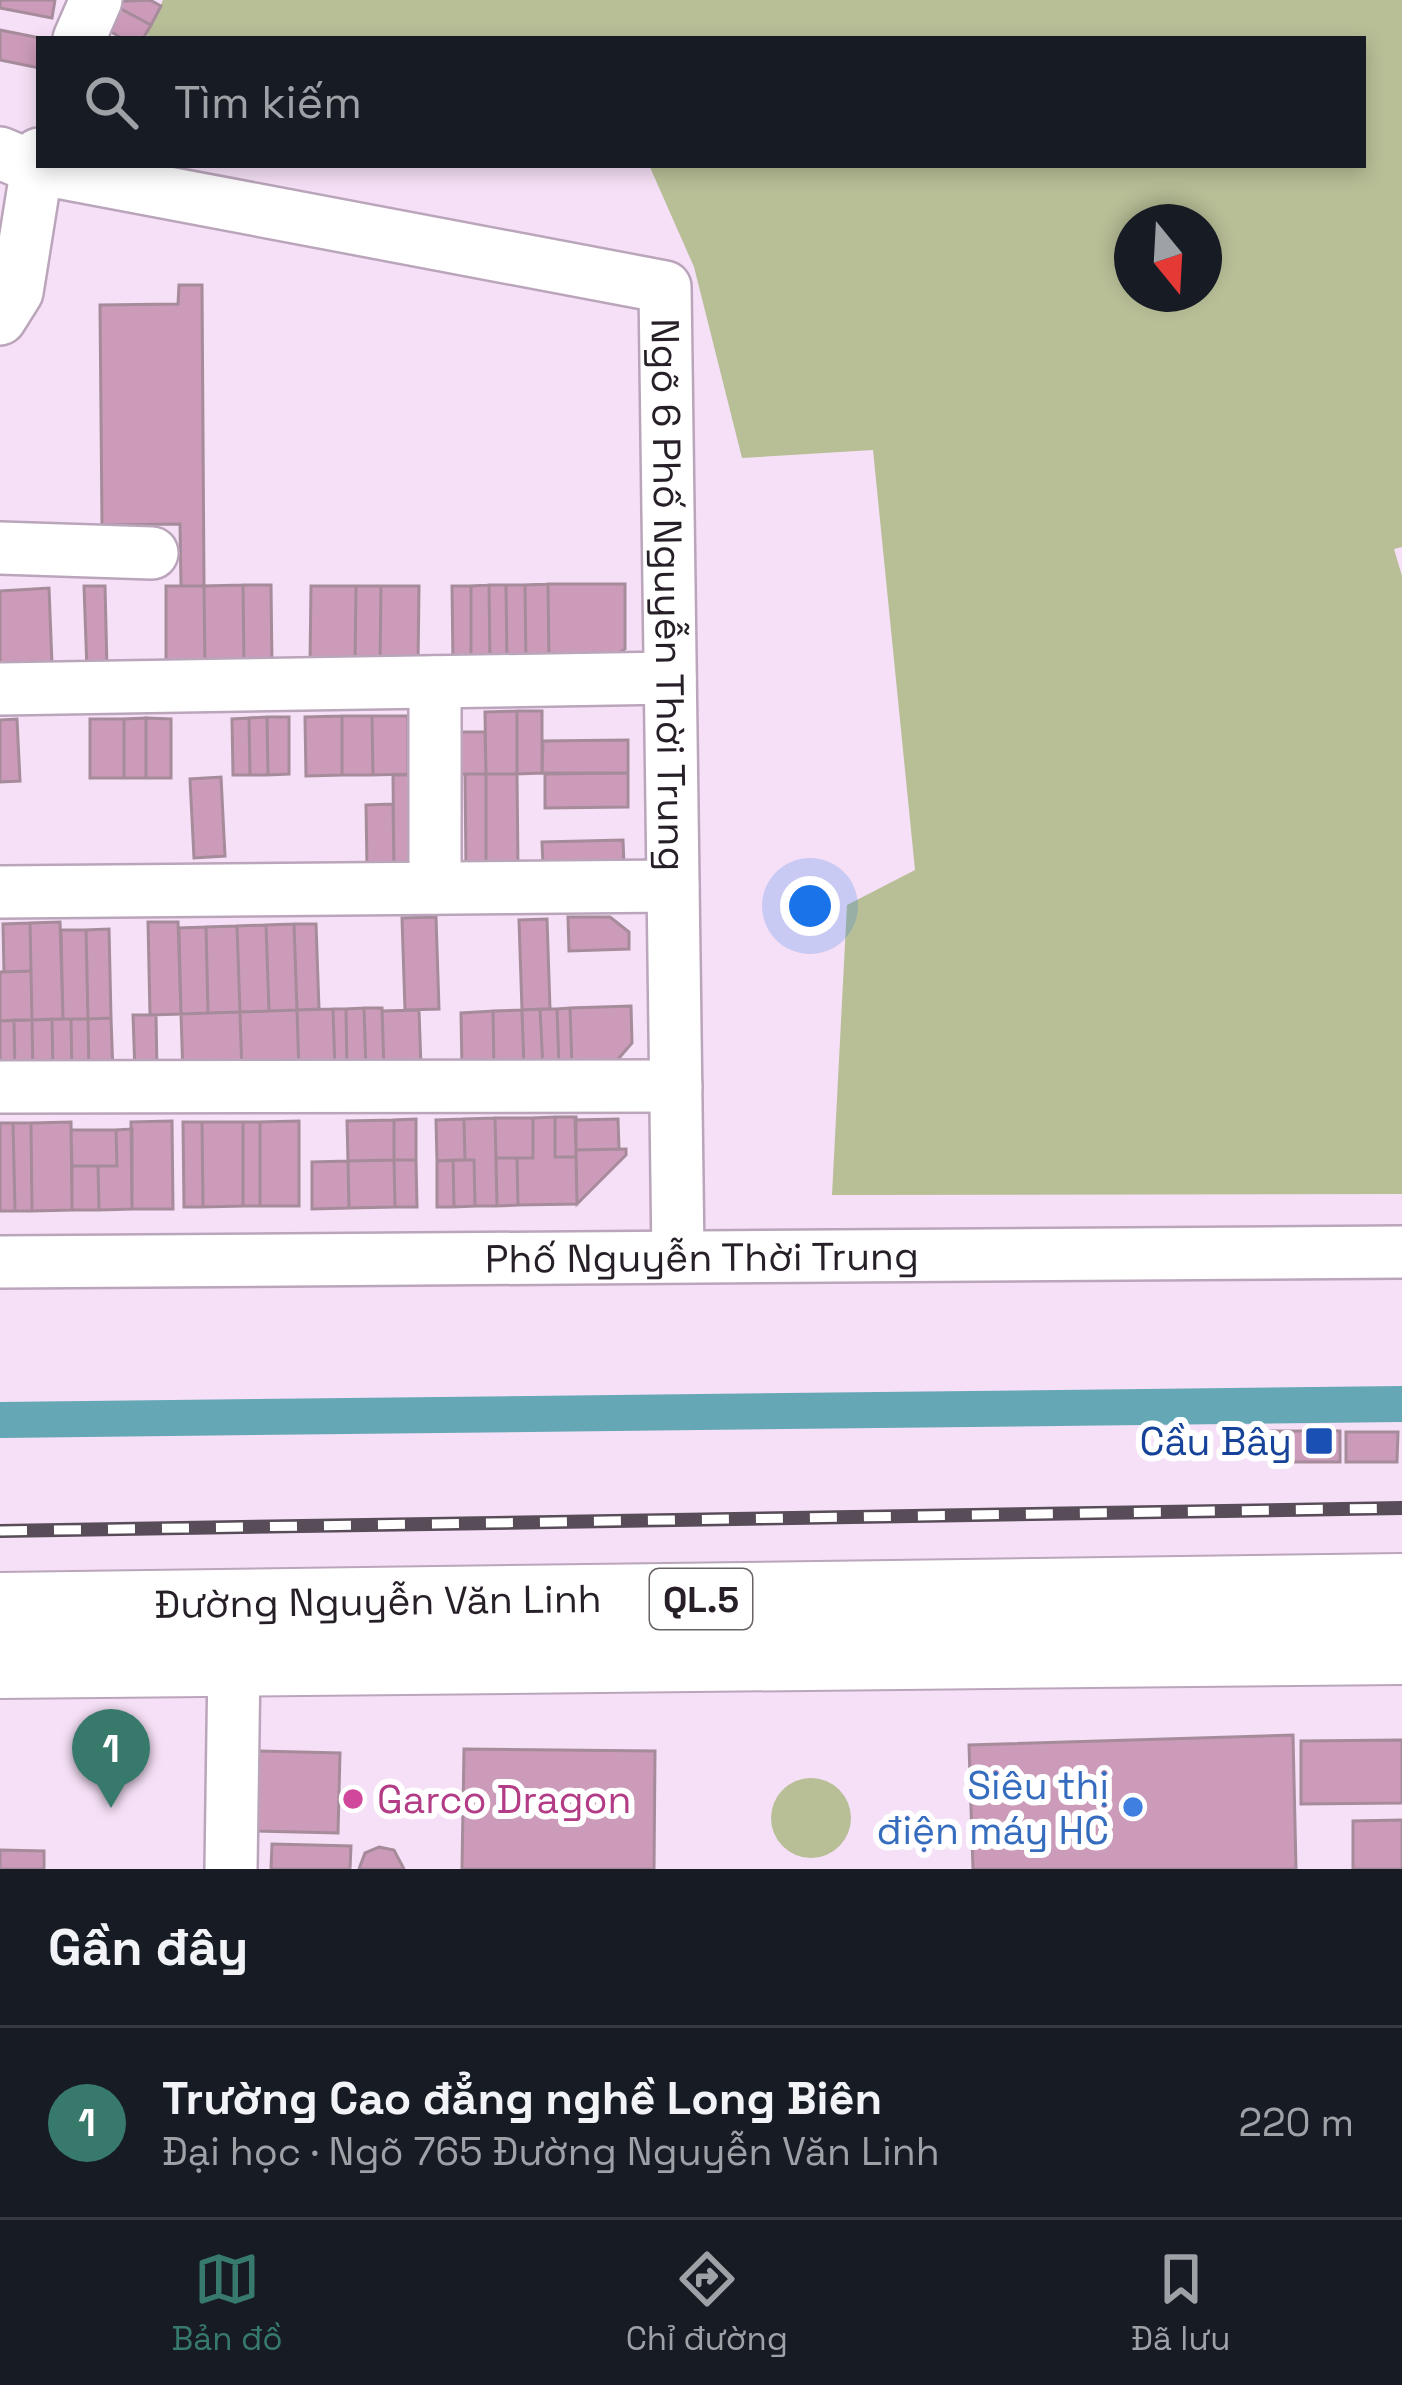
<!DOCTYPE html>
<html lang="vi">
<meta charset="utf-8">
<style>
body{margin:0;font-family:"Space Grotesk",sans-serif;background:#20242c;color:#f1f3f6}
.compass{position:absolute;left:1114px;top:204px;width:108px;height:108px;border-radius:50%;background:#171b24;box-shadow:0 6px 18px #0003;rotate:162deg}
.you{position:absolute;left:810px;top:906px;width:42px;height:42px;margin:-30px;border:9px solid #fff;border-radius:50%;background:#1a73e8;box-shadow:0 0 0 18px #1a73e833}
.badge{display:grid;place-items:center;width:78px;height:78px;border-radius:50%;background:#37796a;color:#fff;font-size:39px;font-weight:700}
.pin{position:absolute;translate:-50% -99px;filter:drop-shadow(0 3px 6px #0008)}
.pin::after{content:'';position:absolute;top:63px;width:42px;height:36px;background:inherit;clip-path:polygon(0 0,100% 0,50% 100%)}
.list{margin:0;padding:0;list-style:none}
h2{display:flex;justify-content:space-between;align-items:center;height:156px;margin:0;padding:0 48px;font-size:51px}
h2 small{font-size:39px;font-weight:400;color:#9ea1a6}
.list li{display:grid;grid-template-columns:78px 1fr auto;gap:36px;align-items:center;box-sizing:border-box;height:192px;padding:0 48px;border-top:3px solid #363941}
.list b{display:block;font-size:45px;white-space:nowrap}
.list p{margin:0;font-size:39px;white-space:nowrap;color:#9ea1a6}
.list em{font-size:39px;font-style:normal;color:#9ea1a6}
.icon{flex:none;width:66px;height:66px;fill:none;stroke:currentColor;stroke-width:2;stroke-linecap:round;stroke-linejoin:round}
.map{position:relative;flex:none;width:1402px;height:1869px;overflow:hidden}
.search{position:absolute;background:#171b24;box-shadow:0 6px 18px #0003;left:36px;right:36px;top:36px;height:132px;display:flex;align-items:center;gap:30px;box-sizing:border-box;padding:0 42px;border-radius:0px;color:#9ea1a6;font-size:45px}
.sheet{height:348px;background:#171b24}
nav{display:flex;justify-content:space-around;align-items:center;box-sizing:border-box;height:168px;border-top:3px solid #363941;background:#171b24;font-size:33px;color:#9ea1a6}
nav a{display:grid;justify-items:center;gap:6px}
nav .on{color:#37796a}
.map>svg:first-child{display:block}
.green{fill:#b8bf97;fill-rule:evenodd}
.lines{fill:none;stroke-linecap:round;stroke-linejoin:round}
.canal{stroke:#65a7b4;stroke-width:36}
.building{fill:#cc9bb9;stroke:#a68b9b;stroke-width:3}
.minor-casing{stroke:#baa5bb;stroke-width:56}
.highway-casing{stroke:#baa5bb;stroke-width:70}
.minor{stroke:#fff;stroke-width:51}
.highway{stroke:#fff;stroke-width:66}
.rail-casing{stroke:#574c57;stroke-width:14}
.rail{stroke:#fff;stroke-width:9;stroke-dasharray:27;stroke-linecap:butt}
.transit-dot{fill:#1a4fb4;stroke:#fff;stroke-width:4.5}
.hotel-dot{fill:#d1479c;stroke:#fff;stroke-width:4.5}
.shop-dot{fill:#3f7fe0;stroke:#fff;stroke-width:4.5}
.labels{text-anchor:middle;stroke-width:12;stroke-linejoin:round;paint-order:stroke}
.shield{fill:#fff;stroke:#686268;stroke-width:3}
.shield-label{font-size:36px;font-weight:bold;fill:#271f27}
.street-label{font-size:39px;fill:#271f27;stroke:#fff}
.transit-label{font-size:39px;fill:#164399;stroke:#fff;text-anchor:end}
.shop-label{font-size:39px;fill:#366cbe;stroke:#fff;text-anchor:end}
.hotel-label{font-size:39px;fill:#b23c85;stroke:#fff;text-anchor:start}
</style>
<div class="map">
<svg width="1402" height="1869" viewBox="0 0 1402 1869">
<rect width="100%" height="100%" fill="#f6e0f7"/>
<path class="green" d="M163,0h1239v547l-8,2 8,27v618l-570,1 15,-290 68,-35 -42,-420 -131,8 -48,-191 -45,-102h714v-126h-1209l-7,-4zM1132,222h72v72h-72z
M771 1818a40 40 0 1 1 80 0a40 40 0 1 1-80 0Z"/>
<g class="lines">
<path class="canal" d="M0,1420l1402,-16"/>
</g>
<path class="building" d="M0,0h55l-3,18 -52,-10z
M150,0l11,6 -10,19 -43,-23z
M108,2l43,23 -8,14h-19l-28,-15z
M0,30l45,9h-6v29l-39,-8z
M179,285h23l2,301h-23l-1,-62 -78,1 -2,-220 78,-1z
M548,584h77v65l-21,14 -55,1z
M548,584l1,80h-23l-1,-79z
M243,585h28l1,82h-28z
M243,585l1,82h-39l-1,-81z
M489,585h17l1,79h-17z
M489,585l1,79 -19,1v-79z
M506,585h19l1,79h-19z
M84,586h21l2,83 -20,2z
M166,586h38l1,81 -39,1z
M311,586h45l-1,80h-45z
M356,586h25l-1,80h-25z
M381,586h38l-1,80h-38z
M452,586h19v79l-18,-1z
M49,588l3,76 -52,2v-75z
M517,711h25v62l-25,1z
M517,711v63h-31l-1,-62z
M342,716h30l1,59h-31z
M342,716v59l-36,1 -1,-59z
M372,716h36v58l-35,1z
M267,717h22v57l-21,1z
M267,717l1,58h-18l-1,-57z
M146,718l25,1v59h-25z
M146,718v60h-22v-59z
M249,718l1,57h-17l-1,-56z
M17,719l3,62 -20,1v-62z
M90,719h34v59h-34z
M438,732h47l1,42h-47z
M628,740v33h-86l1,-32z
M628,773v34l-83,1v-34z
M465,774h21v94h-20z
M486,774h31l1,94h-32z
M393,775h28l1,92 -28,1z
M221,777l4,79 -31,2 -4,-79z
M393,804l1,64h-27l-1,-63z
M623,840l1,25 -81,2 -1,-25z
M436,917l3,92 -34,1 -3,-92z
M568,917h42l19,15v17l-60,2z
M547,919l3,90 -28,1 -3,-90z
M60,922l3,97 -31,1 -2,-97z
M148,922h30l3,92 -31,1z
M30,923l1,48 -27,1 -1,-48z
M294,924h22l3,85 -22,1z
M294,924l3,86 -28,1 -3,-86z
M266,925l3,86 -29,1 -3,-86z
M237,926l3,86 -32,1 -2,-86z
M206,927l2,86 -27,1 -2,-86z
M109,929l2,89 -23,1 -2,-89z
M61,930h25l2,89h-25z
M31,971l1,49 -32,1v-49z
M631,1006l1,37 -19,22 -41,1 -2,-58z
M364,1008h18l2,61 -18,1z
M364,1008l2,62 -19,1 -1,-62z
M570,1008l2,58 -13,1 -2,-58z
M333,1009h13l1,62h-12z
M333,1009l2,62 -36,1 -2,-62z
M540,1009h17l2,58 -16,1z
M540,1009l3,59h-19l-2,-58z
M297,1010l2,62 -57,2 -2,-62z
M419,1010l2,58 -37,1 -2,-58z
M522,1010l2,58 -30,1 -1,-58z
M493,1011l1,58 -32,1 -1,-57z
M240,1012l2,62 -59,2 -2,-62z
M133,1015h23l1,56 -22,1z
M111,1018l2,55h-24l-1,-54z
M52,1019h19l1,55h-19z
M52,1019l1,55 -20,1 -1,-55z
M71,1019h17l1,54 -17,1z
M14,1020h18l1,55h-18z
M14,1020l1,55h-15v-54z
M555,1117h21v40h-21z
M555,1117v40h21l1,47 -59,1 -1,-47h16v-40z
M495,1118h38v40h-37z
M495,1118l2,88h-22l-1,-46h-9l-1,-41z
M416,1119v41h-22v-40z
M464,1119l1,41 -28,1 -1,-41z
M618,1119l1,30 -43,1 -1,-30z
M394,1120v40l-46,1 -1,-40z
M172,1121l1,88h-41l-1,-87z
M299,1121v85h-39v-84z
M71,1122l1,88 -40,1 -1,-88z
M183,1122h19l1,85h-19z
M202,1122h41v84l-40,1z
M243,1122h17v84h-17z
M0,1123h13l2,88h-15z
M13,1123h18l1,88h-17z
M132,1129v80l-33,1 -1,-44h19l-1,-36z
M71,1130h45l1,36h-45z
M626,1149v6l-49,49 -1,-54z
M496,1158h21l1,47 -21,1z
M394,1160h22l1,47h-22z
M394,1160l1,47 -46,1 -1,-47z
M453,1160h21l1,46 -21,1z
M453,1160l1,47h-17v-46z
M348,1161l1,47 -37,1v-47z
M72,1166h26l1,44h-27z
M1272,1431h68v31h-68z
M1346,1432h52l-1,30h-51z
M1293,1735l3,134h-323l-4,-124z
M1402,1740v63l-101,1v-63z
M464,1749l191,2 -1,118h-192z
M258,1751l82,2 -2,80 -82,-2z
M1402,1820v49h-49v-48z
M272,1844l79,2 -1,23h-79z
M379,1847l15,3 10,19h-45l6,-16z
M0,1850l44,1v18h-44z"/>
<g class="lines">
<g class="minor-casing">
<g id="minor">
<path d="M79,39l17,-39"/>
<path id="s1" d="M0,153l36,15 629,119 13,968"/>
<path d="M0,319l17,-27 22,-138"/>
<path d="M0,548l152,5"/>
<path d="M0,689l670,-11"/>
<path d="M435,888v-206"/>
<path d="M0,892l673,-6"/>
<path d="M0,1087l676,-1"/>
<path id="s2" d="M0,1262l1402,-10"/>
<path d="M231,1869l3,-207"/>
</g>
</g>
<g class="highway-casing">
<g id="highway">
<path id="s3" d="M0,1606l1402,-19"/>
<path d="M0,1665l1402,-14"/>
</g>
</g>
<use href="#minor" class="minor"/>
<use href="#highway" class="highway"/>
<g class="rail-casing">
<path id="rail" d="M0,1531l1402,-23"/>
</g>
<use href="#rail" class="rail"/>
</g>
<rect class="transit-dot" x="1304" y="1426" width="30" height="30" rx="6"/>
<circle class="hotel-dot" cx="353" cy="1799" r="12"/>
<circle class="shop-dot" cx="1133" cy="1807" r="12"/>
<g class="labels">
<rect class="shield" x="650" y="1569" width="102" height="60" rx="9"/>
<g class="shield-label">
<text x="701" y="1612">QL.5</text>
</g>
<g class="street-label">
<text dy="14" stroke="none"><textPath href="#s1" startOffset="987">Ngõ 6 Phố Nguyễn Thời Trung</textPath></text>
<text dy="14" stroke="none"><textPath href="#s2" startOffset="702">Phố Nguyễn Thời Trung</textPath></text>
<text dy="14" stroke="none"><textPath href="#s3" startOffset="378">Đường Nguyễn Văn Linh</textPath></text>
</g>
<g class="transit-label">
<text x="1292" y="1455">Cầu Bây</text>
</g>
<g class="shop-label">
<text x="1109" y="1799">Siêu thị<tspan x="1109" dy="45">điện máy HC</tspan></text>
</g>
<g class="hotel-label">
<text x="377" y="1813">Garco Dragon</text>
</g>
</g>
</svg>
<svg class="compass" viewBox="-18 -18 36 36"><path d="M0-13l5 13h-10z" fill="#e53935"/><path d="M0 13l5-13h-10z" fill="#9ea1a6"/></svg>
<div class="you"></div>
<div class="pin badge" style="left:111px;top:1808px">1</div>
<div class="search"><svg class="icon" aria-label="search" viewBox="0 0 24 24"><circle cx="10" cy="10" r="6"/><path d="M15 15l6 6"/></svg>Tìm kiếm</div>
</div>
<section class="sheet">
<h2>Gần đây<small></small></h2>
<ul class="list">
<li><span class="badge">1</span><div><b>Trường Cao đẳng nghề Long Biên</b><p>Đại học · Ngõ 765 Đường Nguyễn Văn Linh</p></div><em>220 m</em></li>
</ul>
</section>
<nav>
<a class="on"><svg class="icon" aria-label="map" viewBox="0 0 24 24"><path d="M3 6l6-2 6 2 6-2v14l-6 2-6-2-6 2zM9 4v14M15 6v14"/></svg>Bản đồ</a>
<a><svg class="icon" aria-label="directions" viewBox="0 0 24 24"><path d="M12 3l9 9-9 9-9-9zM9 14v-3h6M13 9l2 2-2 2"/></svg>Chỉ đường</a>
<a><svg class="icon" aria-label="saved" viewBox="0 0 24 24"><path d="M7 4h10v16l-5-4-5 4z"/></svg>Đã lưu</a>
</nav>
